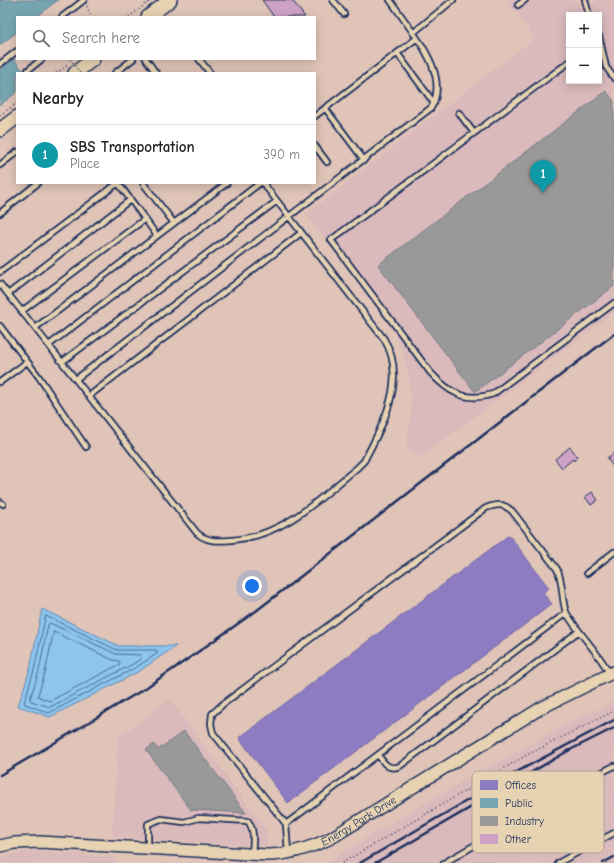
<!DOCTYPE html>
<meta charset="utf-8">
<style>
body{margin:0;font-family:"Comic Neue",sans-serif;background:#f2f2f2;color:#222}
.controls{position:absolute;right:12px;top:12px;display:grid;overflow:hidden;border-radius:0px;box-shadow:0 2px 10px #0003}
.controls button{width:36px;height:36px;display:grid;place-items:center;padding:0;border:0;border-bottom:1px solid #e0e0e0;background:#fff;color:#222;font:20px sans-serif}
.you{position:absolute;left:252px;top:586px;width:14px;height:14px;margin:-10px;border:3px solid #fff;border-radius:50%;background:#1a73e8;box-shadow:0 0 0 6px #1a73e833}
.badge{display:grid;place-items:center;width:26px;height:26px;border-radius:50%;background:#c8321e;color:#fff;font-size:13px;font-weight:700}
.pin{position:absolute;translate:-50% -33px;filter:drop-shadow(0 1px 2px #0008)}
.pin::after{content:'';position:absolute;top:21px;width:14px;height:12px;background:inherit;clip-path:polygon(0 0,100% 0,50% 100%)}
.list{margin:0;padding:0;list-style:none}
h2{display:flex;justify-content:space-between;align-items:center;height:52px;margin:0;padding:0 16px;font-size:17px}
h2 small{font-size:13px;font-weight:400;color:#767676}
.list li{display:grid;grid-template-columns:26px 1fr auto;gap:12px;align-items:center;box-sizing:border-box;height:60px;padding:0 16px;border-top:1px solid #e0e0e0}
.list b{display:block;font-size:15px;white-space:nowrap}
.list p{margin:0;font-size:13px;white-space:nowrap;color:#767676}
.list em{font-size:13px;font-style:normal;color:#767676}
.icon{flex:none;width:22px;height:22px;fill:none;stroke:currentColor;stroke-width:2;stroke-linecap:round;stroke-linejoin:round}
.map{position:relative;flex:none;width:614px;height:863px;overflow:hidden}
.search{position:absolute;background:#fff;box-shadow:0 2px 10px #0003;left:16px;top:16px;width:300px;height:44px;display:flex;align-items:center;gap:10px;box-sizing:border-box;padding:0 14px;border-radius:0px;color:#767676;font-size:15px}
.panel{position:absolute;background:#fff;box-shadow:0 2px 10px #0003;left:16px;top:72px;width:300px;height:112px;border-radius:0px}
.map>svg:first-child{display:block}
.built{fill:#dbbabc;fill-rule:evenodd}
.water{fill:#8dc5ec;stroke:#5f89b3}
.offices{fill:#8e7cc3;stroke:#6c65a5}
.public{fill:#76a5af;stroke:#5b8297}
.industry{fill:#999;stroke:#737987}
.lines{fill:none;stroke-linecap:round;stroke-linejoin:round}
.shore{stroke:#496b97;stroke-width:1}
.building{fill:#cea2c5;stroke:#1b2f5e}
.service-casing{stroke:#1b2f5e;stroke-width:8}
.tertiary-casing{stroke:#1b2f5e;stroke-width:14}
.secondary-casing{stroke:#1b2f5e;stroke-width:16}
.path{stroke:#1b2f5e;stroke-width:1.5;stroke-dasharray:1 3;stroke-linecap:butt}
.service{stroke:#e7d3b2;stroke-width:4.5}
.tertiary{stroke:#e7d3b2;stroke-width:11}
.secondary{stroke:#e7d3b2;stroke-width:13}
.rail{stroke:#1b2f5e;stroke-width:2.5}
.path-bridge{stroke:#1b2f5e;stroke-width:1.5;stroke-dasharray:1 3;stroke-linecap:butt}
.labels{text-anchor:middle;stroke-width:4;stroke-linejoin:round;paint-order:stroke}
.street-label{font-size:11px;fill:#1b2f5e;stroke:#e7d3b2}
.key{fill:#e7d3b2;stroke:#aaa299;stroke-width:1}
.key-label{font-size:11px;fill:#1b2f5e}
</style>
<div class="map">
<svg width="614" height="863" viewBox="0 0 614 863">
<rect width="100%" height="100%" fill="#e0c4b8"/>
<filter id="ink" filterUnits="userSpaceOnUse"><feTurbulence type="fractalNoise" baseFrequency=".025" numOctaves="2"/><feDisplacementMap in="SourceGraphic" scale="8" xChannelSelector="R" yChannelSelector="G"/><feConvolveMatrix kernelMatrix="1 2 1 2 8 2 1 2 1" color-interpolation-filters="sRGB"/></filter>
<g filter="url(#ink)">
<path class="built" d="M506,0h69l7,7 9,-2 8,-5h15v312l-193,145 -15,-10 5,-31v-18l-3,-24 -4,-17 -7,-19 -6,-12 -85,-112 229,-176zM569,15h30v66h-30z
M170,699l97,132v15l-155,-9 6,-100z
M614,701v162h-290l154,-91 97,-52z
M28,851l87,6v6h-115v-6z"/>
<path class="water" d="M42,609l77,37h57l-38,26 -88,45 -32,-11 12,-37z"/>
<path class="offices" d="M509,535l40,53 -6,5 9,11 -264,199 -49,-65z"/>
<path class="public" d="M0,0h58l-22,17h-19v15l-17,13z
M14,59l11,14h-8v19l-17,13v-35z"/>
<path class="industry" d="M606,91l8,10v185l-139,106 -97,-127z
M184,731l62,82 -55,-3 -45,-60 8,-6 4,6z"/>
<g class="lines">
<path class="shore" d="M46,616l71,34h39l2,3 -23,15 -86,45 -24,-9 -1,-1 10,-33z
M50,623l66,31 24,1 2,3 -9,6 -83,43 -19,-6 -1,-2 9,-28 9,-46z
M54,632l59,28 6,1 1,3 -70,37 -11,-4 -1,-2 7,-22z"/>
</g>
<path class="building" d="M262,0h30l13,17h-31z
M570,447l8,10 -4,4 -1,-2 -11,9 -7,-9z
M614,453v15l-7,-10z
M592,492l6,8 -7,5 -6,-8z"/>
<g class="lines">
<g class="service-casing">
<path id="service" d="M333,0l11,14
M585,0l4,15
M518,5l7,-5
M62,17l22,-17
M413,33l40,-33
M599,36l7,31 8,11
M397,53l37,50
M146,59l10,14
M199,59l11,14
M569,62l-238,178 99,132c18,20 35,31 63,22l121,-91
M0,64l17,-13
M28,70l14,-11
M115,73l18,-14
M325,108l39,52
M459,113l15,20
M315,116l102,-78 -27,-38
M315,146l12,16
M0,165l17,-13
M143,183l31,40
M0,213l38,-30
M145,219l12,17
M0,272l118,-89
M0,284l35,44 192,-145
M8,294l122,-94
M22,311l123,-92 -27,-36
M0,326l39,51 47,70
M35,328l162,205c10,9 22,8 35,7 52,-4 87,-41 125,-72l7,-7c19,-36 44,-83 20,-122l-121,-156
M49,345l211,-162
M62,362l215,-161
M76,379l355,-271c14,-23 0,-50 -14,-70
M0,382l27,-20
M89,396l212,-163
M0,502l3,2
M587,573l27,-21
M378,755c6,8 10,16 22,11l179,-135
M286,824l280,-211
M148,848v-24l13,-5 23,3 15,-4 49,3c7,9 5,22 4,33
M288,853l-2,-29 -73,-91 -2,-9 1,-10 11,-10 263,-196c11,-4 17,-5 26,3l45,58c7,13 4,35 10,45 13,21 31,38 43,60
M444,863l143,-83 27,-14
M558,863l56,-30"/>
</g>
<g class="tertiary-casing">
<g id="tertiary">
<path id="s1" d="M0,846l14,-3 26,-1 227,13c23,0 43,-7 64,-17l210,-130 73,-36"/>
</g>
</g>
<g class="secondary-casing">
<path id="secondary" d="M148,17l22,-17
M75,73l18,-14
M0,130l17,-13"/>
</g>
<path class="path" d="M87,6l4,11
M129,17l22,-17
M56,73l12,-8
M0,115l17,-12
M342,863l183,-107 89,-45"/>
<use href="#service" class="service"/>
<use href="#tertiary" class="tertiary"/>
<use href="#secondary" class="secondary"/>
<path class="rail" d="M0,775l46,-27 98,-59 41,-28 71,-50 358,-277
M360,863l151,-88 103,-55
M375,863l193,-112 46,-23
M603,863l11,-6"/>
<path class="path-bridge" d="M70,59l10,14"/>
</g>
</g>
<g class="labels">
<g class="street-label">
<text dy="4" stroke="none"><textPath href="#s1" startOffset="367">Energy Park Drive</textPath></text>
</g>
</g>
<rect x="472" y="771" width="132" height="82" rx="6" class="key"/>
<rect x="480" y="780" width="18" height="10" fill="#8e7cc3"/>
<rect x="480" y="798" width="18" height="10" fill="#76a5af"/>
<rect x="480" y="816" width="18" height="10" fill="#999"/>
<rect x="480" y="834" width="18" height="10" fill="#cea2c5"/>
<g class="key-label">
<text x="505" y="789">Offices</text>
<text x="505" y="807">Public</text>
<text x="505" y="825">Industry</text>
<text x="505" y="843">Other</text>
</g>
</svg>
<div class="controls">
<button>+</button>
<button>−</button>
</div>
<div class="you"></div>
<div class="pin badge" style="left:543px;top:193px;background:#0f9aa8">1</div>
<div class="search"><svg class="icon" aria-label="search" viewBox="0 0 24 24"><circle cx="10" cy="10" r="6"/><path d="M15 15l6 6"/></svg>Search here</div>
<section class="panel">
<h2>Nearby<small></small></h2>
<ul class="list">
<li><span class="badge" style="background:#0f9aa8">1</span><div><b>SBS Transportation</b><p>Place</p></div><em>390 m</em></li>
</ul>
</section>
</div>
